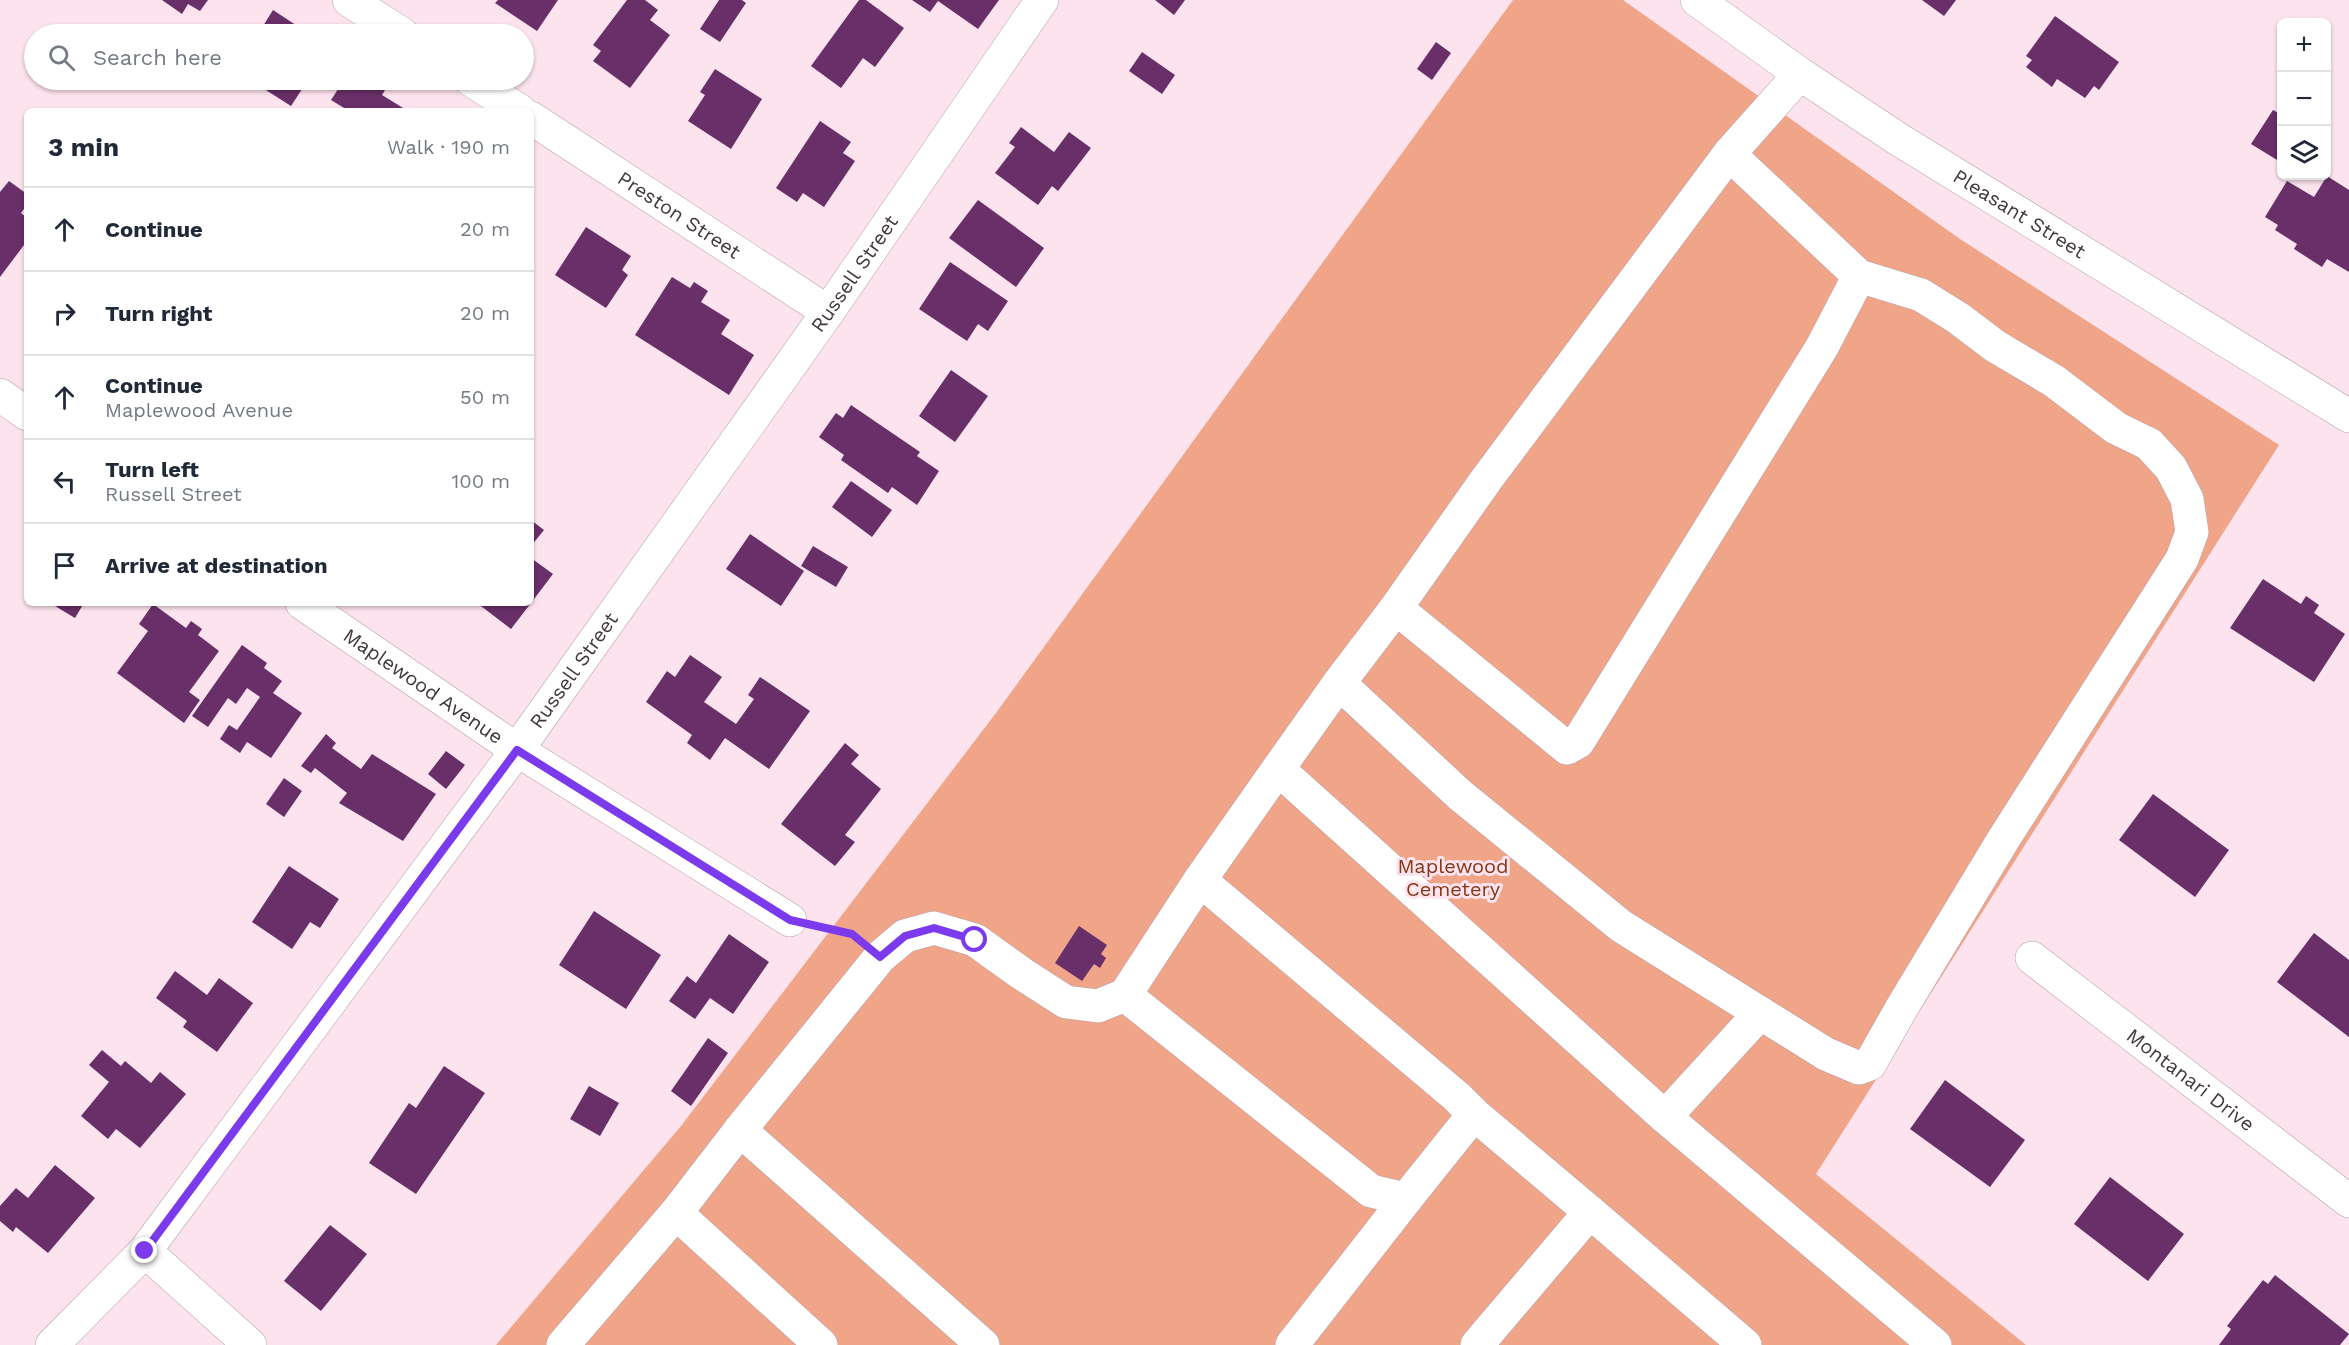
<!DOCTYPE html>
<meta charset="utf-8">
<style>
body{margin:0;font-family:"Work Sans",sans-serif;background:#f2f2f3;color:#1f2937}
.controls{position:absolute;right:18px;top:18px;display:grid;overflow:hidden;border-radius:9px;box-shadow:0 2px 4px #0004}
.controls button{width:54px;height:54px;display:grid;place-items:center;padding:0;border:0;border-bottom:2px solid #e0e1e3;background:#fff;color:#1f2937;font:30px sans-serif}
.stop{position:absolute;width:18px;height:18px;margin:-14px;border:4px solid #7c3aed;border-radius:50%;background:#fff}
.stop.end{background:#7c3aed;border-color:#fff;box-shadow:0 2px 6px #0008}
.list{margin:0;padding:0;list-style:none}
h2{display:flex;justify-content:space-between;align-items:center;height:78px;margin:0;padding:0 24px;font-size:26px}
h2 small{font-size:20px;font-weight:400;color:#747a83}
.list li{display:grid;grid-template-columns:39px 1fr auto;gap:18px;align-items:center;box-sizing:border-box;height:84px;padding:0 24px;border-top:2px solid #e0e1e3}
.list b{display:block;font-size:22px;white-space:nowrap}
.list p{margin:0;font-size:20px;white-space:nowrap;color:#747a83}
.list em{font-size:20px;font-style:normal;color:#747a83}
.icon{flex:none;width:33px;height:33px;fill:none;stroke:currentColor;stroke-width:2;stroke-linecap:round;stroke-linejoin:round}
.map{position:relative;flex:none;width:2349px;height:1345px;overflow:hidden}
.search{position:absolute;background:#fff;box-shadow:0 2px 4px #0004;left:24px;top:24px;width:510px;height:66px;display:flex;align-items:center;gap:15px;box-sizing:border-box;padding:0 21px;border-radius:33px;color:#747a83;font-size:22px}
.panel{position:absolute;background:#fff;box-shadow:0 2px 4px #0004;left:24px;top:108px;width:510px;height:498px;border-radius:9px}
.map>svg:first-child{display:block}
.green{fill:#f0a488}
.building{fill:#692f69}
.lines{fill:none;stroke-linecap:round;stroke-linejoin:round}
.minor-casing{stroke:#b7a0a9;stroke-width:34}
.path{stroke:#b4a1a8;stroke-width:4;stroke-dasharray:3 3;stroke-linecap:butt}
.minor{stroke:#fff;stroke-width:33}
.route{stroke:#7c3aed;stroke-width:8}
.labels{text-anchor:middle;stroke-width:6;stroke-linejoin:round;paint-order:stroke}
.street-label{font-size:20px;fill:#42383c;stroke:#fce3ed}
.park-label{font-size:20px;fill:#843615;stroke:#fce3ed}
</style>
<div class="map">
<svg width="2349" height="1345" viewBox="0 0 2349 1345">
<rect width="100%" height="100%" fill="#fce3ed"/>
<path class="green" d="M1513,0h110l337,239 319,206 -463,729 210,171h-1530l185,-219 315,-413z"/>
<path class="building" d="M162,0h46l-8,11 -12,-7 -6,10z
M498,0h60l-21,31 -42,-28z
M627,0h18l13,10 -8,10 20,15 -40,53 -37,-27 8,-10 -8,-6z
M719,0h23l4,3 -26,39 -20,-13z
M859,0h7l38,28 -29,39 -12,-9 -22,30 -30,-22z
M912,0h87l-21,29 -40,-28 -8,11z
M1155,0h30l-11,15z
M1922,0h34l-12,16z
M273,10l35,23 -1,1h-49z
M2055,16l64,46 -20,28 -5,-4 -9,12 -28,-19 -5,8 -26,-20 6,-7 -6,-4z
M1436,42l15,11 -19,27 -15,-11z
M1142,52l33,23 -13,19 -33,-23z
M715,69l47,30 -31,50 -43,-28 17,-26 -5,-3z
M250,80h58l-17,26z
M344,80h42l4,2 -8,13 26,16h-59l-18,-11z
M2273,110l9,5v48l-31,-19z
M820,121l31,21 -8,11 12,8 -31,46 -21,-14 -6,9 -21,-14z
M1021,127l33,25 15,-20 22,16 -33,43 -6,-5 -14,19 -43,-32 20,-26 -6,-4z
M2327,176l22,14v82l-22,-13 -5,8 -28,-18 3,-5 -22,-14 3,-5 -13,-8 22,-36 27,16z
M9,181l18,13v11l-6,8 6,5v23l-27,36v-85z
M978,200l66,48 -28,39 -67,-49z
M586,227l45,29 -9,14 6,5 -22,33 -51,-33z
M950,262l58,39 -20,30 -10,-7 -11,17 -48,-32z
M672,277l18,11 4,-6 14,9 -7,11 29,18 -9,14 33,21 -25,40 -94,-60z
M951,370l37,26 -33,46 -36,-26z
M851,405l69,47 -3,4 22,15 -22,34 -25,-18 -4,6 -47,-33 3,-5 -25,-18 17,-24 7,5z
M851,481l41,29 -20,27 -40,-30z
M531,520l13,10 -13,16z
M750,534l54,37 -23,35 -55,-37z
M813,546l35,21 -12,20 -35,-21z
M531,558l22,16 -22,29z
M2263,579l38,25 5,-8 13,9 -5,8 31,21 -31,48 -84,-54z
M50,603h34l-9,15z
M477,603h54l-20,26z
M153,604l33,24 5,-7 11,8 -4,6 21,16 -30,41 11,8 -16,23 -67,-50 31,-42 -9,-7z
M242,645l25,18 -3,5 18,13 -9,12 29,20 -31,45 -24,-16 -7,11 -20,-14 9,-14 8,5 23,-33 -13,-9 -11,16 -8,-6 -20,29 -16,-11z
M690,655l32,22 -18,25 32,22 18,-25 -6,-4 12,-18 50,34 -41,58 -44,-31 -15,22 -23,-17 5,-8 -46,-33 21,-31 8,6z
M326,734l10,9 -4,5 29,21 11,-15 64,40 -33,47 -64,-38 8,-10 -32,-25 -4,5 -10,-7z
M845,743l14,12 -8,9 30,25 -36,46 10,7 -20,24 -54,-42z
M446,751l19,14 -19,24 -18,-15z
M284,778l18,13 -18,26 -18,-13z
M2153,794l76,56 -34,47 -76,-57z
M289,866l50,33 -19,29 -10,-6 -18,27 -40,-27z
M594,911l67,44 -35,54 -67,-44z
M1079,926l28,19 -6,9 5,4 -6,10 -6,-4 -12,17 -27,-18z
M2314,933l35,27v77l-72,-55z
M729,934l40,28 -36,52 -23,-16 -15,21 -26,-18 18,-25 9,7z
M175,971l32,24 12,-17 34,25 -36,49 -34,-25 4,-6 -31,-23z
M708,1038l20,15 -37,53 -20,-15z
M102,1050l19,16 4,-5 26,22 9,-11 26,22 -46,54 -24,-19 -8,10 -27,-23 28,-34 -20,-17z
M444,1066l41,27 -69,101 -47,-31 40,-60 7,5z
M1945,1080l80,60 -35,47 -80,-58z
M589,1086l30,17 -19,33 -30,-17z
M55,1165l40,33 -47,55 -32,-26 -3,5 -13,-11v-15l16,-18 12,10z
M2110,1177l74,57 -36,47 -74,-57z
M330,1225l37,29 -46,57 -37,-30z
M2275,1275l74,59 -9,11h-121l12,-16 -4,-3 36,-46 5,4z"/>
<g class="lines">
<g class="minor-casing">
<g id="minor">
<path d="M349,0l53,34"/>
<path id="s1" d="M1697,0l103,74 98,65 451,277"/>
<path d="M471,80l49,31"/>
<path id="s2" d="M531,118l297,194"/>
<path d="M1729,154l71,-80"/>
<path d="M0,395l27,19"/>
<path id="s3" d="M302,603l215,147 273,170"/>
<path d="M1396,608l171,140 11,-6 244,-395 37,-71"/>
<path d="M1339,683l57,-75 90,-128 243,-326 130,122 62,19 37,23 37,28 59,35 62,47 33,16 22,24 16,31 5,33 -10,27 -179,281 -102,169 -31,55 -11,4 -33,-14 -66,-41"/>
<path d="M1200,880l78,-111 387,348 95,-104 -139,-87 -161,-131 -121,-112 -61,86"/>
<path id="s4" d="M2032,958l317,243"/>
<path d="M1474,1114l116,98"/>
<path d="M1665,1117l270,228"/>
<path d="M676,1213l64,-83"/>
<path d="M145,1251l105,94"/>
<path id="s5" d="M52,1345l93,-94 372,-501 311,-438 214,-312"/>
<path d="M563,1345l113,-132 145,132"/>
<path d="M983,1345l-243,-215 140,-173 25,-21 29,-8 41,12 46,33 45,29 32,4 27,-11 75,-115 257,217 17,17 -68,85 -35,-8 -246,-196"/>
<path d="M1292,1345l114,-146"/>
<path d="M1477,1345l113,-133 155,133"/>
</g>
</g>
<path class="path" d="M826,928l25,5"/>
<use href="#minor" class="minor"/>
</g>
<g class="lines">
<path class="route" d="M145,1251l372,-501 273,170 62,14 28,23 25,-21 29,-8 41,12"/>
</g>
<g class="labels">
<g class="street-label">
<text dy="7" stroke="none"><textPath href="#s1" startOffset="387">Pleasant Street</textPath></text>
<text dy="7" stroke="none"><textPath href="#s2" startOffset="177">Preston Street</textPath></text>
<text dy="7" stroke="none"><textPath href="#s5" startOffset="1340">Russell Street</textPath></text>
<text dy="7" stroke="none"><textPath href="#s5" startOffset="854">Russell Street</textPath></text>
<text dy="7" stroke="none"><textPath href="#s3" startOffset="147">Maplewood Avenue</textPath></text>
<text dy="7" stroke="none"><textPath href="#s4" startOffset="200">Montanari Drive</textPath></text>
</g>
<g class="park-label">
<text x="1453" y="873">Maplewood<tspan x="1453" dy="23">Cemetery</tspan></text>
</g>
</g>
</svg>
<div class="controls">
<button>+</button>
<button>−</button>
<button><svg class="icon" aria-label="layers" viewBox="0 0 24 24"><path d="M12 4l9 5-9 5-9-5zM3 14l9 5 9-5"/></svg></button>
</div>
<div class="stop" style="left:975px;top:940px"></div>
<div class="stop end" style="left:145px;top:1251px"></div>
<div class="search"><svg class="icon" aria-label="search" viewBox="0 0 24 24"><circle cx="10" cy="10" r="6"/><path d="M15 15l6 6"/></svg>Search here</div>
<section class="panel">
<h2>3 min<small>Walk · 190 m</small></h2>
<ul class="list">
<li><svg class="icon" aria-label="ahead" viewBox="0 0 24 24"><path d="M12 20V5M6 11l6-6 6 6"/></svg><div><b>Continue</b></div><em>20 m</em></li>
<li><svg class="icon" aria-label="right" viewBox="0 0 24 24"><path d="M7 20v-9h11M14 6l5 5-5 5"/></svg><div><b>Turn right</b></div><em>20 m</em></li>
<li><svg class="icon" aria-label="ahead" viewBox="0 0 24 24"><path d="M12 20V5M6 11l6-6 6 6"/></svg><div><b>Continue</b><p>Maplewood Avenue</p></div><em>50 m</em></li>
<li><svg class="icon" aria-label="left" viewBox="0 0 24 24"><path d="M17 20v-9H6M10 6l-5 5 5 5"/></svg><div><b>Turn left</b><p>Russell Street</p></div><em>100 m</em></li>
<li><svg class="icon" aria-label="arrive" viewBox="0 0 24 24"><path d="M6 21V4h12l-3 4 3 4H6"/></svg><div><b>Arrive at destination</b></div></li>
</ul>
</section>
</div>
